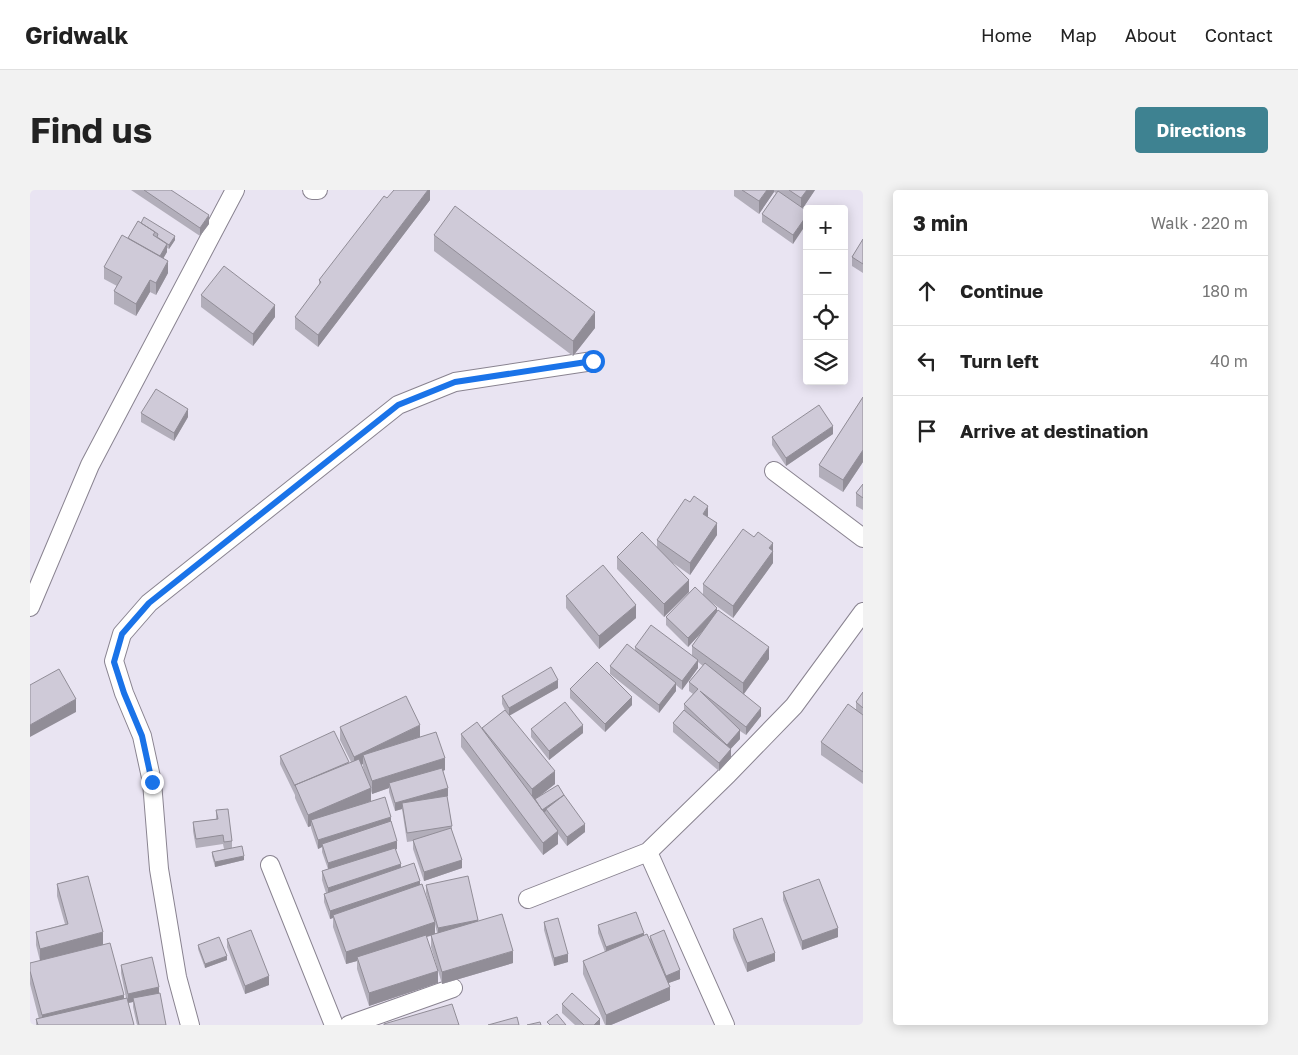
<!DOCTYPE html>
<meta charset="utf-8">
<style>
body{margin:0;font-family:"Golos Text",sans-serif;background:#f2f2f2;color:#222}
.controls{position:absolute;right:15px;top:15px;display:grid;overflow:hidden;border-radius:5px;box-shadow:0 2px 12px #0003}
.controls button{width:45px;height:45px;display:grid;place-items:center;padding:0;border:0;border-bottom:1px solid #e0e0e0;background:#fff;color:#222;font:25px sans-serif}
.stop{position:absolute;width:15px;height:15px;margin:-11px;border:4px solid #1a73e8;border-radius:50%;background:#fff}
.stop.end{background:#1a73e8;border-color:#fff;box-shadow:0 1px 5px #0008}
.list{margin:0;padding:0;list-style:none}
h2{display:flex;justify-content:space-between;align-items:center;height:65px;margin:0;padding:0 20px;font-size:21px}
h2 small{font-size:16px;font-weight:400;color:#767676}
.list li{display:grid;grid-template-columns:32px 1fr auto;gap:15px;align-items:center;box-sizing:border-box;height:70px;padding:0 20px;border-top:1px solid #e0e0e0}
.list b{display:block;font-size:19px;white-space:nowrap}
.list em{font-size:16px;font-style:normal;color:#767676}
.icon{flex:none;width:28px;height:28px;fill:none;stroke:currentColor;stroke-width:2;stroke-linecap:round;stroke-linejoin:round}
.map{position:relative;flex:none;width:833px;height:835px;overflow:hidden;border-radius:5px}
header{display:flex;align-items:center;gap:30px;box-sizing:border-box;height:70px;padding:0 25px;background:#fff;border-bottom:1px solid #e0e0e0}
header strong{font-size:24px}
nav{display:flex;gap:28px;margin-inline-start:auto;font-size:18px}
.intro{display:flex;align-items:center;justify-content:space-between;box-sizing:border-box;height:120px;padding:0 30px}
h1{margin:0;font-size:35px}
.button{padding:12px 22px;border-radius:5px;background:#3e8291;color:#fff;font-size:18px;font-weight:700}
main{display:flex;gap:30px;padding:0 30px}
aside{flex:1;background:#fff;border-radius:5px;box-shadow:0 2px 12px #0003}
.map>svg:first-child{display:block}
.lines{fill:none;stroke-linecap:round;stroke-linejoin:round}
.minor-casing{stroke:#898390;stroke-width:20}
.minor{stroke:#fff;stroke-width:18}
.wall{fill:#b2aeba;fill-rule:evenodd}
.shaded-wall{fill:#918d97}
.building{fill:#cfcad8;stroke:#918d97}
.route{stroke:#1a73e8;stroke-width:6}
</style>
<header>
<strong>Gridwalk</strong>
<nav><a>Home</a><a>Map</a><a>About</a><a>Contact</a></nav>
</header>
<div class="intro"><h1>Find us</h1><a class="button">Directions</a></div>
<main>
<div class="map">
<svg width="833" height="835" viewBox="0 0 833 835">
<rect width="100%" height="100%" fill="#e9e4f2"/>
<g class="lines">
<g class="minor-casing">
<path id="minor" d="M282,0h6
M744,281l89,67
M0,417l60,-142 145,-275
M618,662l77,173
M240,675l64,160
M498,709l120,-47 80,-78 66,-68 69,-94
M160,835l-13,-48 -18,-108 -7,-87 -10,-46 -18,-43 -10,-32 8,-27 27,-31 249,-198 57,-23 138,-21
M319,835l104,-37"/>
</g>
<use href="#minor" class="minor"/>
</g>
<path class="wall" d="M101,0h40l38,34 -9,12z
M400,0v10l-112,147 -23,-18v-12l24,-32v-5l68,-82z
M704,0h81l-12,18 -10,36 -31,-22v-8l14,-21 -2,-1 -15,22 -25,-18z
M108,31l37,19 -6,9 -2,-1v4l-4,6 5,15 -12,22 -6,-3 -14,24 -22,-12v-13l3,-5 -13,-7v-12l24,-29z
M404,45l161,93 -22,28 -139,-105z
M833,49v34l-11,-7v-9z
M171,105l74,22 -22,29 -52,-39z
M833,207v65l-20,30 -24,-15v-12z
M111,223l47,4 -14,24 -33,-19z
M803,244l-47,32 -14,-21v-8z
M833,294v26l-7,-4v-13z
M678,327l9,18 -27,40 -17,-12 16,29 -25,25 -47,-48v-12l40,-10v-7z
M724,347l19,6v20l-40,55 -22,-16 6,10 52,47 -25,35 17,22 -15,19 -6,-4v8l-10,10 1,9 -12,13 -46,-39v-9l11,-13v-6l9,-10 -4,-3v-9l14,-16 -5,-4v6l-16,22 -6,-5v6l-17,22 -49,-39v-8l25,-16v-3l57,9v-10l12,-17 -16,18 -22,-22v-8l37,-22v-11z
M536,406l70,22 -37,31 -33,-41z
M528,498l-49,27 46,69 -20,16v1v-2l29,-3 21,36 -18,14 -9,-12v10l-15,11 -82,-108v-13l21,-4v-2l23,-18 -3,-6v-8z
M540,499l62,16 -27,27 -35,-34z
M833,502v92l-42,-29v-13l35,-32v-8z
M310,537l80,10 25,33 -2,1 9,55v6l10,36 -38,13 -11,-32v-8l-6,1 -5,-33 -7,2 -6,-19v-4l-17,6 -1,-3v10l-5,2 25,18 6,28 -2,1 6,18 19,17 11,26 -5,-18v-8l52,36 35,42 -71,21 -11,-37v-11l-5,1 12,46 -69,23 -12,-37v-8l-11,3 -13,-37v-9l-3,1 -6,-17v-8l2,-1 -4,-13v-9l6,-2 -6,-17v-5l-4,2 -7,-21v-2l-3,1 -13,-29v-3l-15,-31v-8l69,7 2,-1 -11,-22zM333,574v3l4,13 -6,-15zM405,734l2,9h-2z
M501,539l52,4 -34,27 -18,-23z
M186,620l16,31v7l12,12 -29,7 -3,-11v-4l12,-3 -1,-5 -27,4 -3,-17v-9l23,-3z
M27,694l46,60 21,54h2l-5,-25v-8l38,28 7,32h-29l-4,-18v-5l-5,1 6,22h-98v-6h3l-9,-35v-21l10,-2 -4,-16v-13l29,-8 -8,-28z
M753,702l55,45 -36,13 -19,-50z
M514,732l24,40 -14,4 -10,-36z
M568,735l46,10 6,6v-5l30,43 -12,4 2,17 -59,25h-6l-22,-51v-13l22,-9 -7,-19z
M703,739l42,32 -28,11 -14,-34z
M197,749l42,46 -24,9 -18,-47z
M168,755l29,15 -22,8 -7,-19z
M532,814l38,21h-25l-13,-12z"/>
<path class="shaded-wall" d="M398,0h2v10l-112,147v-12z
M737,0h7v2l-15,22v-13z
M777,0h8l-14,21v-13z
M179,25v9l-9,12v-8z
M777,25v8l-14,21v-9z
M145,46v4l-6,9v-4z
M137,54v8l-8,14v-8z
M138,71v12l-12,22v-12z
M120,90v12l-14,24v-12z
M245,115v12l-22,29v-12z
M565,122v16l-22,28v-15z
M158,219v8l-14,24v-8z
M803,236v8l-47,32v-8z
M833,260v12l-20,30v-12z
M678,316v12l-5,-4z
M687,333v12l-27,40v-12z
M743,353v20l-40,55v-12z
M659,390v12l-25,25v-13z
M606,415v13l-37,31v-13z
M687,418v8l-29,31v-9z
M739,457v12l-26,36v-12z
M668,470v8l-16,22v-9z
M528,490v8l-49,28v-8z
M646,493v8l-17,22v-8z
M602,507v8l-27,27v-8z
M46,509v13l-46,25v-12z
M731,518v8l-15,19v-8z
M390,535v12l-57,18v9l-9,5v-12z
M553,535v8l-34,27v-9z
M710,540v9l-13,14v-8z
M701,559v9l-12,13v-8z
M415,568v12l-55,18 -1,-5v5l-17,6v-13z
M525,581v13l-23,18v-13z
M341,598v13l-58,24 -2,-5v6l-3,1v-12z
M418,598v8l-46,7v6l-7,2v-8z
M534,605l-18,14v2l-4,3v-4z
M361,627v8l-69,19v3l-4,2v-9z
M555,634v8l-18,14v-9z
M528,641v13l-15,11v-12z
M367,651v8l-69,23v-9z
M214,666v4l-29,7v-5z
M432,670v8l-38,13v-9z
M371,674v9l-73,24v-9z
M390,691v8l-87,26v3l-3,1v-8z
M448,730v8l-40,9v-9z
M405,732v12l-77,26 -1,-3v4l-11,3v-12z
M808,738v9l-36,13v-9z
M73,742v13l-63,16v-12z
M614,743v8l-38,14v-8z
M483,761v12l-71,21v-12z
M745,763v8l-28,11v-9z
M538,764v8l-14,4v-8z
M197,766v4l-22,8v-4z
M650,780v9l-14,5v-8z
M408,781v12l-69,23v-13z
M239,786v9l-24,9v-8z
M129,797v8l-26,3v4l-5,1v-9z
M640,797v13l-59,25h-5v-10z
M94,805v12l-82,18v-10z
M570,829v6h-6z"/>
<path class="building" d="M114,0h27l38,25 -9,13z
M364,0h34l-110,145 -23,-18 26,-35 -2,-2 65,-84 3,2z
M712,0h25l-8,11z
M759,0h18l-6,8z
M748,1l29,20v4l-14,20 -31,-21z
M425,16l140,106 -22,29 -139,-106z
M114,27l31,19 -6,9 -12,-8 1,-3 -3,-2 -14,-9z
M108,31l17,11 -2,3 14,9 -7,12 -32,-18z
M92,45l46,26 -12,22 -6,-3 -14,24 -22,-13 8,-14 -18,-10z
M833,49v25l-11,-7z
M194,76l51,39 -22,29 -52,-39z
M126,199l32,20 -14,24 -33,-20z
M833,207v53l-20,30 -24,-15z
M789,215l14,21 -47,32 -14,-21z
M833,294v14l-7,-5z
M664,306l14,10 -5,8 14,9 -27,40 -33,-23 28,-41 5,3z
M713,339l11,8 4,-5 15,11 -4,5 4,3 -40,55 -30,-22z
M612,342l47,48 -25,24 -47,-47z
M573,375l33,40 -37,31 -33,-40z
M665,397l22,21 -29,30 -22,-21z
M688,420l51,37 -26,36 -51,-37z
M621,435l47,35 -16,21 -47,-34z
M597,454l49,39 -17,22 -49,-39z
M567,472l35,35 -27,27 -35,-35z
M675,473l56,45 -15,19 -46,-36 40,39 -13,15 -43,-41 14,-15 -9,-7z
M521,477l7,13 -49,28 -7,-12z
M29,479l17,30 -46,26v-40z
M833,502v16l-7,-6z
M376,506l14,29 -66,32 -14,-30z
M535,512l18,23 -34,26 -18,-22z
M818,514l15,11v57l-42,-30z
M475,520l50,61 -23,18 -50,-61z
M654,520l47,39 -12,14 -46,-40z
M447,532l81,109 -15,12 -82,-109z
M304,541l15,31 -54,23 1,1h-1l-15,-30z
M406,542l9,26 -73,23 -9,-26z
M329,569l12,29 -63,27 -13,-30z
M412,578l6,20 -53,15 -6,-20z
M528,595l6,10 -22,15 -7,-11z
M534,605l21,29 -18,13 -21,-28z
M417,606l5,30 -45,7 -5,-30z
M355,607l6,20 -73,23 -7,-20z
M198,619l4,32 -8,1 -1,-7 -27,4 -3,-17 25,-3 -2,-9z
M361,631l6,20 -69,22 -6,-19z
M421,638l11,32 -38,12 -11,-32z
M212,656l2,10 -29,6 -3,-10z
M365,658l6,16 -73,24 -6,-17z
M384,673l6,18 -90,30 -6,-17z
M58,686l15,56 -63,17 -4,-17 32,-8 -11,-40z
M438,686l10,44 -40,8 -12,-43z
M789,689l19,49 -36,13 -19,-49z
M392,694l13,38 -89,30 -13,-37z
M606,722l8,21 -38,14 -8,-22z
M472,724l11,37 -71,21 -11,-37z
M528,728l10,36 -14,4 -10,-36z
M732,728l13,35 -28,10 -14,-34z
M221,740l18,46 -24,10 -18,-47z
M634,740l16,40 -14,6 -16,-40z
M617,744l23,53 -64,28 -23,-54z
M396,745l12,36 -69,22 -12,-36z
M189,747l8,19 -22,8 -7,-19z
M80,753l14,52 -82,20 -12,-44v-8z
M122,767l7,30 -31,7 -7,-29z
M130,803l6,32h-27l-6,-27z
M542,803l28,26 -6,6h-10l-22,-21z
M97,808l7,27h-96l-2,-6z
M422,814l7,21h-75v-1z
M527,824l9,11h-16l-3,-3z
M487,827l2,8h-31z
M510,832l1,3h-14z"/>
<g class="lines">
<path class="route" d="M122,592l-10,-46 -18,-43 -10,-31 8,-28 27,-31 249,-198 57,-23 138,-21"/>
</g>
</svg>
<div class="controls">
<button>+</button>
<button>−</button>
<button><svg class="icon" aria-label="locate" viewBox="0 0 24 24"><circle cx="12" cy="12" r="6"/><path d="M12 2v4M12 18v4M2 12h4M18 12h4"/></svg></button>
<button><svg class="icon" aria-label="layers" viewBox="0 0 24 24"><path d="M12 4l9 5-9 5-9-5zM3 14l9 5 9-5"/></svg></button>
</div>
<div class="stop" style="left:563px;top:171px"></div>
<div class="stop end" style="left:122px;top:592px"></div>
</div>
<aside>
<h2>3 min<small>Walk · 220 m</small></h2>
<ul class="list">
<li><svg class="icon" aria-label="ahead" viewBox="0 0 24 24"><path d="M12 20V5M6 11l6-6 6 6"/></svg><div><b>Continue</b></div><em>180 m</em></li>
<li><svg class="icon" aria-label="left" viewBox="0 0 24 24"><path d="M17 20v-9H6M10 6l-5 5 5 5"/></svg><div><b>Turn left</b></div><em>40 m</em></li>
<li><svg class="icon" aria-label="arrive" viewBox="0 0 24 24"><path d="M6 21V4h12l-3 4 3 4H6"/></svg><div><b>Arrive at destination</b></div></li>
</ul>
</aside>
</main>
